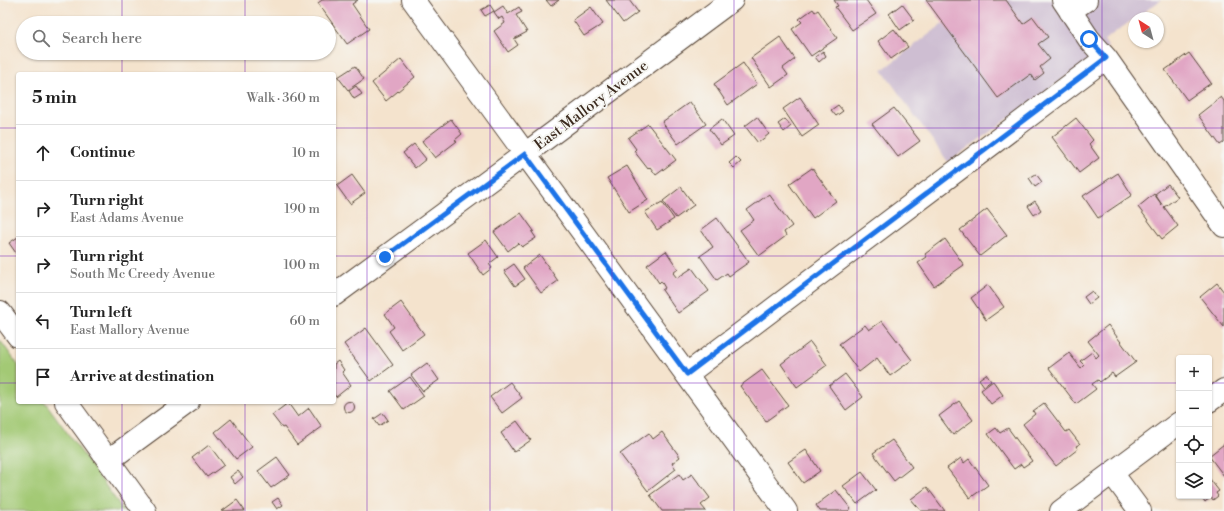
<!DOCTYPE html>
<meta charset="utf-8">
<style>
body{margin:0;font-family:"Libre Bodoni",serif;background:#f2f2f2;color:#222}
.controls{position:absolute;right:12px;bottom:12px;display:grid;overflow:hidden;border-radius:4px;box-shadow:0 1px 3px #0004}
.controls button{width:36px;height:36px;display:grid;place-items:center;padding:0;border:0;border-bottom:1px solid #e0e0e0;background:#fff;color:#222;font:20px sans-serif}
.compass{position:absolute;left:1128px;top:12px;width:36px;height:36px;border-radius:50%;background:#fff;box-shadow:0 1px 3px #0004;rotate:324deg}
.stop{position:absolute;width:12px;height:12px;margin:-9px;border:3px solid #1a73e8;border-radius:50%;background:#fff}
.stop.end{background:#1a73e8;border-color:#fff;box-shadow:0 1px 4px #0008}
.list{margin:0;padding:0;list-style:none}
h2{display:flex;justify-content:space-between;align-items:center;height:52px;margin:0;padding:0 16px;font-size:17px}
h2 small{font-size:13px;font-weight:400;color:#767676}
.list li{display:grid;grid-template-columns:26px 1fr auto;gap:12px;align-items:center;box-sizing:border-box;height:56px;padding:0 16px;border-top:1px solid #e0e0e0}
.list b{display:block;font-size:15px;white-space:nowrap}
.list p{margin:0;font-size:13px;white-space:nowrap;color:#767676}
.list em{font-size:13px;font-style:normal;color:#767676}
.icon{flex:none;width:22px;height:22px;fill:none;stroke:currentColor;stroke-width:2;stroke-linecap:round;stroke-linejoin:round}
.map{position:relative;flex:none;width:1224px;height:511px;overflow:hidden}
.search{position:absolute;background:#fff;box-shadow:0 1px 3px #0004;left:16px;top:16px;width:320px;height:44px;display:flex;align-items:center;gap:10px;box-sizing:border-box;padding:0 14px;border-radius:22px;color:#767676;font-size:15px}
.panel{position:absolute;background:#fff;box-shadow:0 1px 3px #0004;left:16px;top:72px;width:320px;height:332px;border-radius:4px}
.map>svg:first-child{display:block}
.industrial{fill:#cebed2}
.grass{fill:#a3c974;stroke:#6f7a49}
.building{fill:#e1a6c4}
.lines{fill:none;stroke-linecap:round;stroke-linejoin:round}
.minor-casing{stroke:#574638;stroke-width:24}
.minor{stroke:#fff;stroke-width:22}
.route{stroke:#1a73e8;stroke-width:5}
.grid{fill:none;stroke:#7b2cbf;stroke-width:1;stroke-opacity:0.55}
.labels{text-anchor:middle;stroke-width:4;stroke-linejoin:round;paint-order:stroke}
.street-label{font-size:15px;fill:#3b2a1e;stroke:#f6f6f2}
</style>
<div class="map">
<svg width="1224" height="511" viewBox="0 0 1224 511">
<rect width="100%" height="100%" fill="#f6f6f2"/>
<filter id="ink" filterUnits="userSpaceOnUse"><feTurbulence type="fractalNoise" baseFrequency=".025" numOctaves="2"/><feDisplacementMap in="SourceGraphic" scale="8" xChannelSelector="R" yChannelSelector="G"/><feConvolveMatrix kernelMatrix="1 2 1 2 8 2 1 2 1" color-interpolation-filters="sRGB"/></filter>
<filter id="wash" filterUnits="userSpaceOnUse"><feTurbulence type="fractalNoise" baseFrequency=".012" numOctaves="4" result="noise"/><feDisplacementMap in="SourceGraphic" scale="16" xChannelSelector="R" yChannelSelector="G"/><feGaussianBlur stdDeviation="0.9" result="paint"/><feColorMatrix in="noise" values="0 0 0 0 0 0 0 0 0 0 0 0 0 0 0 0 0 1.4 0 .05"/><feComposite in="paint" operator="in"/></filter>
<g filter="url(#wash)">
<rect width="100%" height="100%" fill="#f4e3cd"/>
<path class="industrial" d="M927,0h234l-57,40 4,7 -160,115 -66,-92 62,-47z"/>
<path class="grass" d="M0,340l18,25v37h27l79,109h-124z"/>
<g id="blocks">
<path class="building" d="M322,0h36l-6,4 17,25 -22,15 -29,-41z
M546,0h13l-8,6z
M606,0h23l9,12 -15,11z
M834,0h32l10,14 -24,16 -17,-23 3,-1z
M926,0h80l17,24 10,-7 15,20 -10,7 12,15 -10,8 4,6 -9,7 -4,-6 -33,24z
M902,4l12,16 -14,10 -11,-16z
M490,5l4,6 -9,5 -4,-6z
M503,6l5,8 11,-7 3,5 -6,3 11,17 -13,7 4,6 -10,7 -14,-21 11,-8 -3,-6 -3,2 -5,-7z
M591,7l12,17 -19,12 -11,-16z
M813,9l2,3 3,-2 19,28 -26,18 -19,-27 10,-7 -3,-3z
M894,29l14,18 -17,12 -13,-18z
M780,37l15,22 -12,9 5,7 -17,12 -20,-29z
M823,51l3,5 -7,6 -4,-5z
M1189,53l22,30 -24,17 -22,-30z
M401,59l14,18 -29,24 -14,-18z
M743,63l14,21 -29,21 -14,-21z
M355,66l9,13 -16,11 -10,-13z
M356,86l6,8 -8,5 -5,-8z
M800,97l19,28 -17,12 -19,-28z
M1221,97l3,4v41l-4,3 -22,-30z
M690,102l16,22 -28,20 -16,-22z
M838,105l5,6 -7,5 -5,-6z
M894,108l26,33 -22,16 -26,-33z
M757,117l12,17 -11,9 -13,-17z
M1076,118l17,22 -4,4 10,14 -20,15 -27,-36z
M451,119l11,15 -7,6 2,1 -22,17 -13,-17z
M722,119l12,17 -13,9 -12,-16z
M785,119l6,7 -7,6 -6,-8z
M648,124l28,36 -20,15 -6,-8 -2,2 -14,-18 2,-2 -8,-11z
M414,144l12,15 -11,9 -12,-15z
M736,157l5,5 -7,6 -5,-5z
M627,166l21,34 -19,12 -22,-34z
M812,168l24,33 -23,17 -24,-34z
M1118,173l14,22 -34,23 -15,-22z
M1036,174l6,8 -7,5 -6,-9z
M352,175l13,18 -15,11 -13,-18z
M1168,184l10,13 -14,10 14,19 -16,13 -24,-32 16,-13 8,11 -7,-11z
M681,187l13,18 -18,13 -13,-17z
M769,194l23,32 -8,6 2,4 -27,20 -19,-26 14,-10 -7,-10z
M1035,201l6,9 -7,5 -6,-9z
M662,202l12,17 -17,11 -12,-18z
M987,209l20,26 -27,21 -20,-26z
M521,213l13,18 -2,1 4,6 -14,9 -4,-4 -10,8 -14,-19z
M717,218l32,44 -20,14 -2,-3 -10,7 -17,-24 13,-9 -12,-17z
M18,237v19l-9,-13z
M945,239l19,26 -30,21 -16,-23 9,-6 -2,-3z
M486,240l12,17 -9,7 3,4 -9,7 -15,-22z
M666,251l12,18 -5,4 4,5 15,-10 17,23 -31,22 -16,-23 3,-2 -4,-7 -2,2 -12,-18z
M540,255l18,26 -17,12 -18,-25z
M514,264l11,15 -10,7 -11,-15z
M1217,283l7,9v35l-24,-30z
M988,285l16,22 -18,13 -15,-22z
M1092,291l5,7 -8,6 -5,-7z
M401,302l23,32 -22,16 -13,-19 5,-4 -9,-13z
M882,321l30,39 -22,16 -13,-18 -18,14 -20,-28 26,-19 4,5z
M1108,325l28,37 -21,15 -3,-4 -12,9 -2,-2 -6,4 4,5 -20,15 -27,-36 20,-15 12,15 3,-3 -4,-4 12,-9 4,6 3,-3 -11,-14z
M366,328l27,37 -22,16 -27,-37z
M810,342l17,23 -30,22 -16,-23z
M338,361l6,9 -2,2 9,13 -15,12 -2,-3v-30z
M427,363l12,17 -16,11 -12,-16z
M762,370l26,35 -22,16 -26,-35z
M845,374l18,23 -17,13 -17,-24z
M986,374l5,7 -7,5 -5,-7z
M410,377l14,19 -20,14 -14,-19z
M993,381l10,14 -12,9 -10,-14z
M510,382l12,16 -20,15 -12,-16z
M959,401l14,19 -20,15 -14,-19z
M343.5 407a5.5 5.5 0 1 1 11 0a5.5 5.5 0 1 1-11 0Z
M288,403l10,14 11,-9 13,19 -25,18 -13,-18 -2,1 -10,-13z
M1044,403l22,29 3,-2 11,14 -4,2 2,3 -22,17 -33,-42 12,-10 -2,-3z
M383,413l5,7 -9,6 -5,-7z
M231,419l21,28 -16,12 -21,-27z
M517,421l14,19 -17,12 -13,-19z
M996,428l4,5 8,-5 24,33 -9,6 -2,-3 -7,5 -26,-35z
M662,432l18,25 -8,6 4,6 -28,22 -28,-37 29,-21 4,6z
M892,440l20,27 -18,14 -21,-28z
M1224,444v32l-15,-20z
M209,445l15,20 -17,12 -15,-19z
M806,450l14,21 -17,12 -15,-21z
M277,457l13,18 -19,13 -13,-17z
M961,458l3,5 5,-4 19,26 -18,13 -23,-30z
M238,471l5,6 -8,7 -5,-7z
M862,472l14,18 -19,14 -14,-18z
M679,474l4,6 9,-6 18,24 -9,7 5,6h-44l-12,-16z
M1209,478l10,13 -3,2 2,3 -5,4 -2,-3 -6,5 -4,-6h8z
M927,487l18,24h-24l-10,-12z
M836,490l15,19 -3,2h-28l-4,-6z
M278,498l5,7 -6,4 -5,-7z
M237,500l8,11h-23z"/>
</g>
</g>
<g filter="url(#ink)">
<use href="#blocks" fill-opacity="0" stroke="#574638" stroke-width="1"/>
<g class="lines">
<g class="minor-casing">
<path id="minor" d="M413,0l373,511
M1063,0l26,39 17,19 118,168
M1070,11l16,-11
M334,295l191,-141 207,-154
M0,312l18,24
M687,374l419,-316
M1209,401l15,-11
M66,402l79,109
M109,460l79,-58
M1112,473l28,38
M1061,511l118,-88"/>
</g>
<use href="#minor" class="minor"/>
</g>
</g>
<g class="lines" filter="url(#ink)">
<path class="route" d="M385,257l140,-103 162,220 419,-316 -17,-19"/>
</g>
<path class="grid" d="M122,0v23M245,0v23M367,0v511M490,0v511M612,0v511M734,0v511M857,0v511M979,0v511M1102,0v511M122,53v21M245,53v21M0,128h18M334,128h890M0,256h18M334,256h890M0,383h18M334,383h845M1209,383h15M122,402v109M245,402v109"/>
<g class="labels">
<g class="street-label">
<text transform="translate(591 105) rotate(-37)" y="5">East Mallory Avenue</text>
</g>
</g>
</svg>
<div class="controls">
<button>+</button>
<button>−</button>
<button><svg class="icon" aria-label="locate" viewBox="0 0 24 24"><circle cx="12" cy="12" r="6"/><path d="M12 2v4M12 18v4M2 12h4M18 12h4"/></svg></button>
<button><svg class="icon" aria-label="layers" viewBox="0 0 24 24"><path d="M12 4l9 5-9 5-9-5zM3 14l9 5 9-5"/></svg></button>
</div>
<svg class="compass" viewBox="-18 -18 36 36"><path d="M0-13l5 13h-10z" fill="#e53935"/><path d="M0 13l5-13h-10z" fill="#767676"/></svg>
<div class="stop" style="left:1089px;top:39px"></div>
<div class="stop end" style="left:385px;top:257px"></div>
<div class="search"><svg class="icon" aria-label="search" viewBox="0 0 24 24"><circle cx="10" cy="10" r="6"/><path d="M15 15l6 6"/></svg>Search here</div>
<section class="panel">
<h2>5 min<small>Walk · 360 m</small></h2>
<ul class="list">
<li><svg class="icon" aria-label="ahead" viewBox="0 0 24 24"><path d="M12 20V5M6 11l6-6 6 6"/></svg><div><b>Continue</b></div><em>10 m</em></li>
<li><svg class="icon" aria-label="right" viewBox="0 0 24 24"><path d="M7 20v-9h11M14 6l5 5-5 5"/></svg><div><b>Turn right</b><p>East Adams Avenue</p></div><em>190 m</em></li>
<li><svg class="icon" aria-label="right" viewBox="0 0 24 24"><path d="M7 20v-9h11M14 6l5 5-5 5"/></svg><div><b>Turn right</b><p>South Mc Creedy Avenue</p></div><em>100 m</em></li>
<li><svg class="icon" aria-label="left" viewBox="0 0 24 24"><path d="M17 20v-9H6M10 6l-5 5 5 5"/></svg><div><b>Turn left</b><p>East Mallory Avenue</p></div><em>60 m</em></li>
<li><svg class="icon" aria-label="arrive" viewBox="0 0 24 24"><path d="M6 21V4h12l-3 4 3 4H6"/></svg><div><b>Arrive at destination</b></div></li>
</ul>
</section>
</div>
